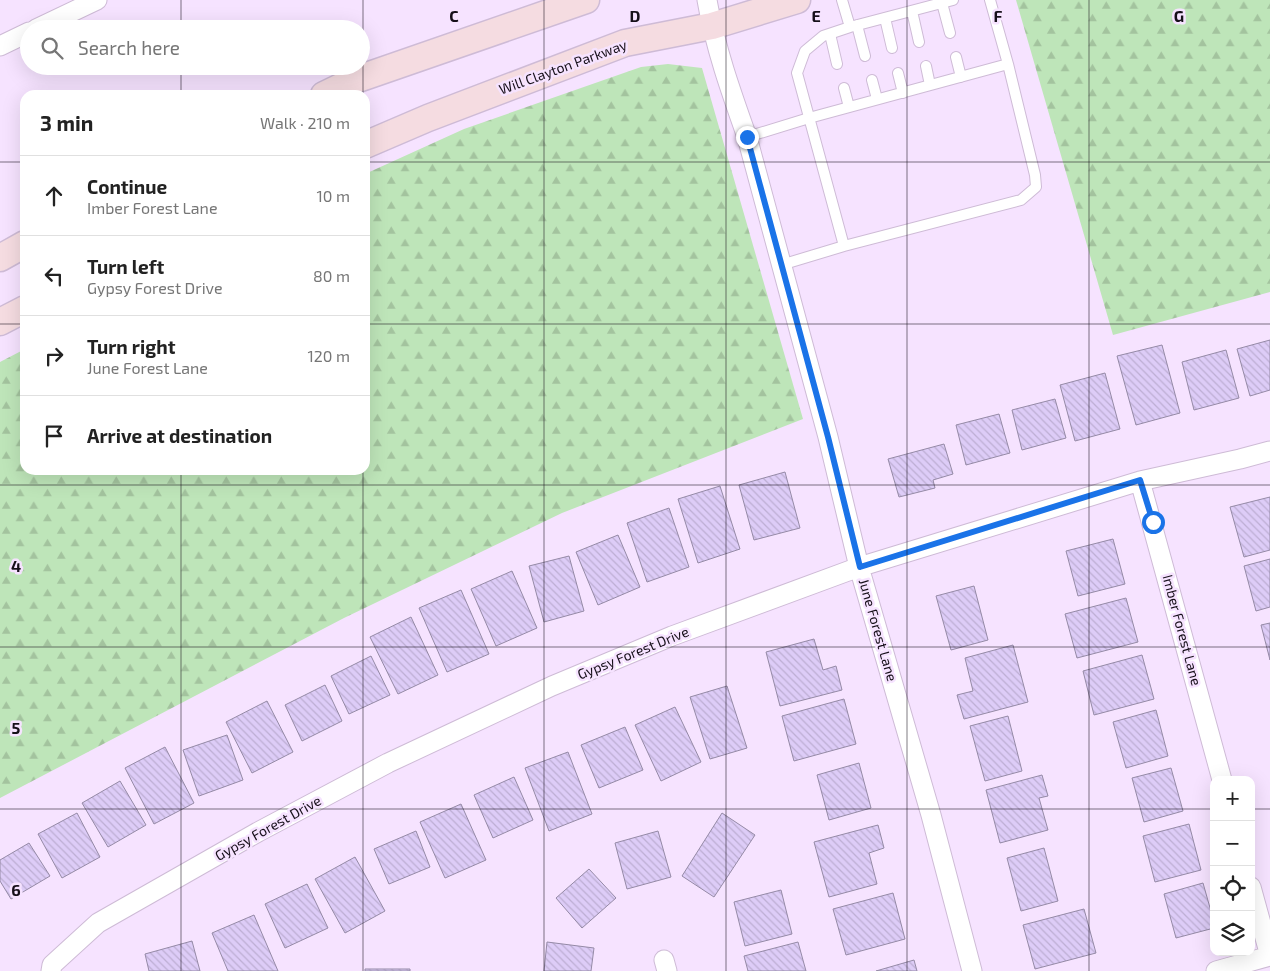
<!DOCTYPE html>
<meta charset="utf-8">
<style>
body{margin:0;font-family:"Exo 2",sans-serif;background:#f6f6f6;color:#222}
.controls{position:absolute;right:15px;bottom:15px;display:grid;overflow:hidden;border-radius:10px;box-shadow:0 5px 20px #0002}
.controls button{width:45px;height:45px;display:grid;place-items:center;padding:0;border:0;border-bottom:1px solid #e0e0e0;background:#fff;color:#222;font:25px sans-serif}
.stop{position:absolute;width:15px;height:15px;margin:-11px;border:4px solid #1a73e8;border-radius:50%;background:#fff}
.stop.end{background:#1a73e8;border-color:#fff;box-shadow:0 1px 5px #0008}
.list{margin:0;padding:0;list-style:none}
h2{display:flex;justify-content:space-between;align-items:center;height:65px;margin:0;padding:0 20px;font-size:21px}
h2 small{font-size:16px;font-weight:400;color:#767676}
.list li{display:grid;grid-template-columns:32px 1fr auto;gap:15px;align-items:center;box-sizing:border-box;height:80px;padding:0 20px;border-top:1px solid #e0e0e0}
.list b{display:block;font-size:19px;white-space:nowrap}
.list p{margin:0;font-size:16px;white-space:nowrap;color:#767676}
.list em{font-size:16px;font-style:normal;color:#767676}
.icon{flex:none;width:28px;height:28px;fill:none;stroke:currentColor;stroke-width:2;stroke-linecap:round;stroke-linejoin:round}
.map{position:relative;flex:none;width:1270px;height:971px;overflow:hidden}
.search{position:absolute;background:#fff;box-shadow:0 5px 20px #0002;left:20px;top:20px;width:350px;height:55px;display:flex;align-items:center;gap:12px;box-sizing:border-box;padding:0 18px;border-radius:28px;color:#767676;font-size:19px}
.panel{position:absolute;background:#fff;box-shadow:0 5px 20px #0002;left:20px;top:90px;width:350px;height:385px;border-radius:15px}
.map>svg:first-child{display:block}
.forest{fill:url(#forest-firs)}
.building{fill:url(#building-back-hatch);stroke:#958aa6}
.lines{fill:none;stroke-linecap:round;stroke-linejoin:round}
.service-casing{stroke:#cebbd6;stroke-width:12}
.minor-casing{stroke:#cebbd6;stroke-width:21}
.secondary-casing{stroke:#cebbd6;stroke-width:29}
.service{stroke:#fff;stroke-width:10}
.minor{stroke:#fff;stroke-width:19}
.secondary{stroke:#f5dce1;stroke-width:26}
.route{stroke:#1a73e8;stroke-width:6}
.grid{fill:none;stroke:#160f19;stroke-width:1;stroke-opacity:0.55}
.labels{text-anchor:middle;stroke-width:5;stroke-linejoin:round;paint-order:stroke}
.street-label{font-size:14px;fill:#160f19;stroke:#f6e3ff}
.grid-label{font-size:16px;text-anchor:middle;font-weight:bold;fill:#160f19;stroke:#f6e3ff;stroke-width:5;stroke-linejoin:round;paint-order:stroke}
</style>
<div class="map">
<svg width="1270" height="971" viewBox="0 0 1270 971">
<defs>
<pattern id="forest-firs" width="22" height="20" patternUnits="userSpaceOnUse" patternTransform="scale(1.25)"><rect width="22" height="20" fill="#bee5b9"/><path d="M5 1l3.5 6h-7zM16 11l3.5 6h-7z" fill="#a3c39e"/></pattern>
<pattern id="building-back-hatch" width="6" height="6" patternUnits="userSpaceOnUse" patternTransform="scale(1.25)"><rect width="6" height="6" fill="#ddccf7"/><path d="M-1 5l2 2M0 0l6 6M5-1l2 2" fill="none" stroke="#bdaed3"/></pattern>
</defs>
<rect width="100%" height="100%" fill="#f6e3ff"/>
<path class="forest" d="M1016,0h254v292l-157,43z
M668,64l34,4 101,351 -241,94 -218,105 -344,180v-436l25,-13v121h340v-296l99,-45 177,-62z"/>
<path class="building" d="M1270,340v50l-20,6 -13,-47z
M1162,345l18,68 -44,12 -19,-69z
M1226,350l13,48 -45,12 -12,-48z
M1105,373l15,56 -45,12 -15,-56z
M1055,399l11,39 -44,12 -10,-40z
M999,414l11,39 -44,12 -10,-40z
M944,444l9,30 -20,6 2,8 -36,9 -11,-38z
M785,472l15,56 -46,12 -15,-55z
M720,486l20,63 -42,14 -20,-64z
M1270,497v53l-26,7 -14,-50z
M669,508l20,59 -42,15 -20,-59z
M618,535l22,52 -42,18 -22,-53z
M1113,539l12,45 -47,12 -12,-45z
M569,556l15,55 -40,11 -15,-56z
M1270,559v48l-14,4 -12,-45z
M512,571l25,57 -41,18 -25,-57z
M974,586l14,54 -37,10 -15,-54z
M461,590l28,64 -42,18 -28,-64z
M1126,598l12,44 -61,16 -12,-44z
M411,617l27,58 -40,19 -28,-57z
M1270,623v37l-9,-35z
M814,639l9,31 13,-4 6,24 -62,16 -14,-54z
M1013,645l15,57 -64,17 -7,-24 16,-4 -8,-33z
M1142,655l12,44 -60,16 -11,-44z
M371,656l19,39 -41,19 -18,-38z
M325,685l17,36 -40,20 -17,-36z
M727,686l20,62 -37,11 -20,-62z
M844,699l12,45 -62,17 -12,-45z
M267,701l26,51 -41,21 -26,-51z
M675,707l26,55 -40,19 -26,-56z
M1156,710l12,46 -42,12 -13,-46z
M1008,716l14,55 -37,10 -15,-55z
M625,727l18,43 -44,18 -18,-43z
M227,735l16,45 -44,16 -16,-46z
M165,747l29,56 -40,21 -29,-56z
M568,752l24,62 -43,17 -24,-63z
M859,763l12,45 -42,12 -12,-45z
M1171,768l12,43 -39,11 -12,-44z
M1042,775l6,21 -9,2 9,32 -48,13 -14,-53z
M514,777l19,43 -40,18 -19,-43z
M120,781l26,44 -38,22 -26,-44z
M461,804l25,56 -41,18 -25,-56z
M77,813l23,44 -38,21 -24,-44z
M722,813l33,22 -41,62 -32,-21z
M1189,824l12,46 -46,12 -12,-46z
M878,825l6,23 -15,5 8,31 -48,13 -15,-55z
M416,831l14,36 -41,17 -15,-35z
M658,831l13,46 -44,12 -12,-46z
M29,843l21,33 -39,23 -11,-18v-21z
M1044,848l14,53 -37,10 -14,-53z
M355,857l30,54 -40,22 -30,-54z
M589,869l27,29 -34,30 -26,-30z
M1203,883l11,39v6l-38,10 -12,-44z
M307,884l21,44 -43,20 -20,-44z
M781,890l11,44 -47,12 -11,-44z
M893,893l12,46 -59,16 -13,-46z
M1084,909l12,44 -61,16 -12,-44z
M254,915l24,56h-50l-16,-38z
M192,941l8,30h-51l-4,-17z
M547,942l47,6 -3,23h-47z
M798,942l8,29h-58l-4,-15z
M914,960l3,11h-41z
M365,969h45v2h-45z"/>
<g class="lines">
<g class="service-casing">
<path id="service" d="M842,0l8,27 -27,9 -18,15 -8,22 47,173
M942,3l8,30
M912,11l7,31
M885,18l7,30
M857,25l8,31
M850,27l103,-27
M830,34l7,30
M956,57l5,20
M926,66l4,19
M898,73l5,20
M872,80l5,19
M844,88l5,19
M747,137l62,-19 199,-54
M781,265l63,-19 177,-46 15,-13 -1,-12 -27,-111 -18,-64"/>
</g>
<g class="minor-casing">
<path id="minor" d="M707,0c8,47 24,92 40,137l81,300 31,130 72,248 41,156
M36,29l61,-29
M0,46l29,-14
M1140,481l82,299
M1251,887l19,69
M664,960l3,11
M51,971l1,-6 46,-42 160,-91 130,-69 164,-77 120,-50 187,-69 281,-86 100,-22 30,-8
M1216,971l54,-15"/>
</g>
<g class="secondary-casing">
<path id="secondary" d="M324,95l31,-15 231,-80
M365,145l63,-27 197,-75 87,-17 85,-26
M0,258l25,-14
M0,322l25,-13"/>
</g>
<use href="#service" class="service"/>
<use href="#minor" class="minor"/>
<use href="#secondary" class="secondary"/>
</g>
<g class="lines">
<path class="route" d="M747,137l81,300 32,130 280,-87 13,42"/>
</g>
<path class="grid" d="M181,0v29M363,0v95M544,0v971M726,0v971M907,0v971M1089,0v971M181,66v29M0,162h25M365,162h905M0,324h25M365,324h905M181,470v501M363,470v501M0,485h1270M0,647h1270M0,809h1214M1251,809h19"/>
<g class="labels">
<g class="street-label">
<text transform="translate(563 67) rotate(-20)" y="5">Will Clayton Parkway</text>
<text transform="translate(878 630) rotate(74)" y="5">June Forest Lane</text>
<text transform="translate(1182 630) rotate(75)" y="5">Imber Forest Lane</text>
<text transform="translate(633 653) rotate(-22)" y="5">Gypsy Forest Drive</text>
<text transform="translate(268 828) rotate(-29)" y="5">Gypsy Forest Drive</text>
</g>
</g>
<g class="grid-label">
<text x="454" y="22">C</text>
<text x="635" y="22">D</text>
<text x="816" y="22">E</text>
<text x="998" y="22">F</text>
<text x="1179" y="22">G</text>
<text x="16" y="572">4</text>
<text x="16" y="734">5</text>
<text x="16" y="896">6</text>
</g>
</svg>
<div class="controls">
<button>+</button>
<button>−</button>
<button><svg class="icon" aria-label="locate" viewBox="0 0 24 24"><circle cx="12" cy="12" r="6"/><path d="M12 2v4M12 18v4M2 12h4M18 12h4"/></svg></button>
<button><svg class="icon" aria-label="layers" viewBox="0 0 24 24"><path d="M12 4l9 5-9 5-9-5zM3 14l9 5 9-5"/></svg></button>
</div>
<div class="stop" style="left:1153px;top:522px"></div>
<div class="stop end" style="left:747px;top:137px"></div>
<div class="search"><svg class="icon" aria-label="search" viewBox="0 0 24 24"><circle cx="10" cy="10" r="6"/><path d="M15 15l6 6"/></svg>Search here</div>
<section class="panel">
<h2>3 min<small>Walk · 210 m</small></h2>
<ul class="list">
<li><svg class="icon" aria-label="ahead" viewBox="0 0 24 24"><path d="M12 20V5M6 11l6-6 6 6"/></svg><div><b>Continue</b><p>Imber Forest Lane</p></div><em>10 m</em></li>
<li><svg class="icon" aria-label="left" viewBox="0 0 24 24"><path d="M17 20v-9H6M10 6l-5 5 5 5"/></svg><div><b>Turn left</b><p>Gypsy Forest Drive</p></div><em>80 m</em></li>
<li><svg class="icon" aria-label="right" viewBox="0 0 24 24"><path d="M7 20v-9h11M14 6l5 5-5 5"/></svg><div><b>Turn right</b><p>June Forest Lane</p></div><em>120 m</em></li>
<li><svg class="icon" aria-label="arrive" viewBox="0 0 24 24"><path d="M6 21V4h12l-3 4 3 4H6"/></svg><div><b>Arrive at destination</b></div></li>
</ul>
</section>
</div>
